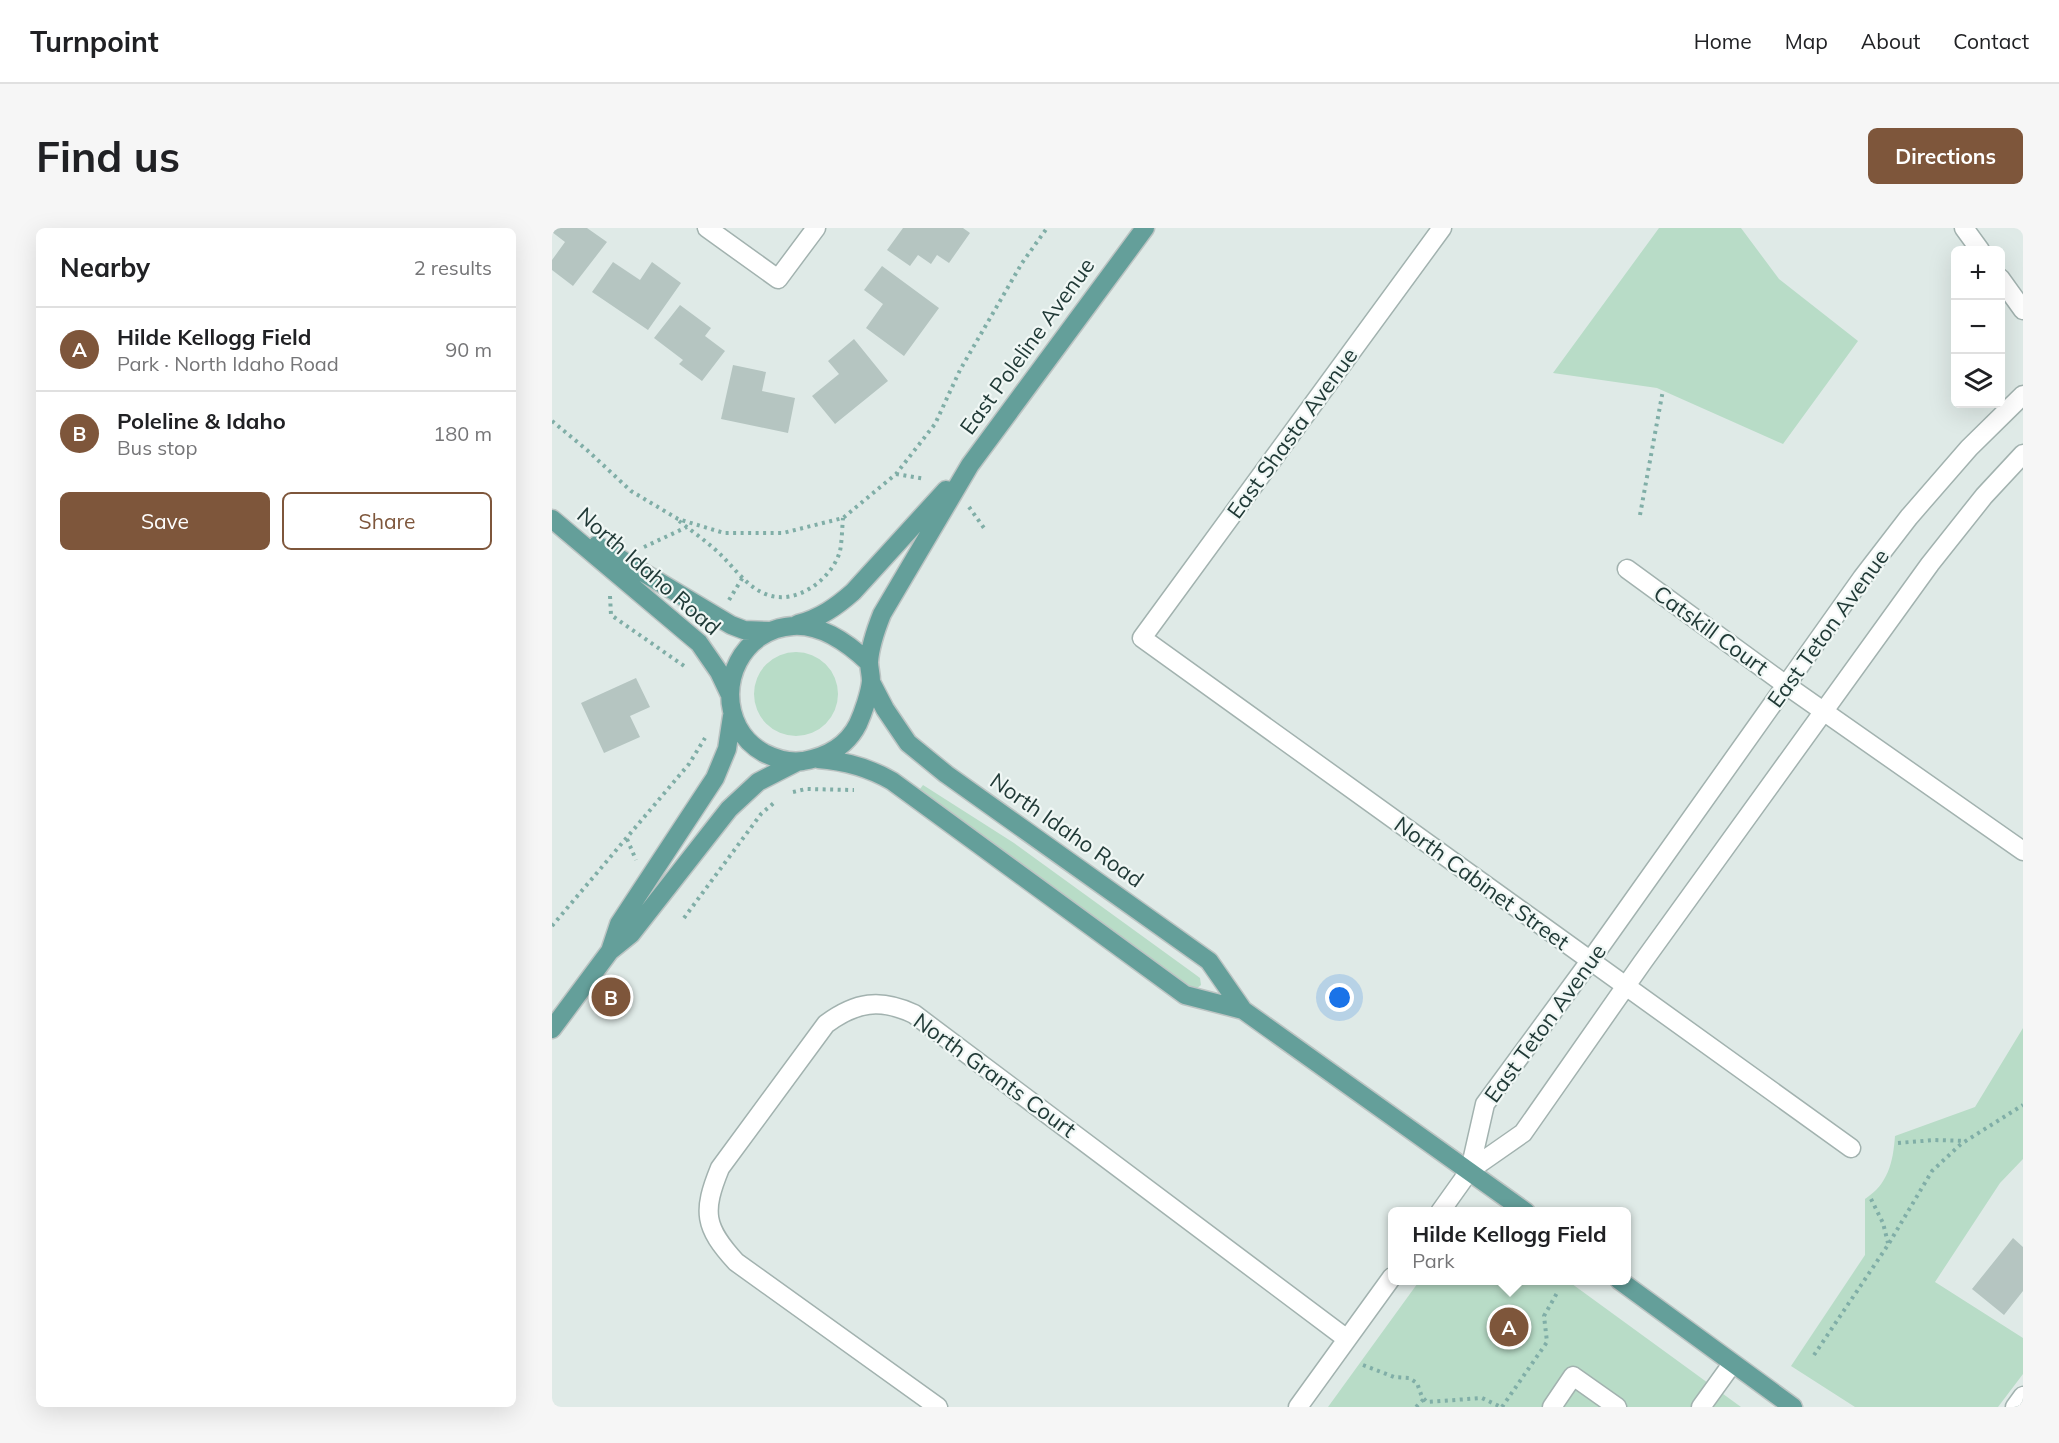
<!DOCTYPE html>
<meta charset="utf-8">
<style>
body{margin:0;font-family:Mulish,sans-serif;background:#f6f6f6;color:#202124}
.controls{position:absolute;right:18px;top:18px;display:grid;overflow:hidden;border-radius:9px;box-shadow:0 6px 24px #0002}
.controls button{width:54px;height:54px;display:grid;place-items:center;padding:0;border:0;border-bottom:2px solid #e0e0e0;background:#fff;color:#202124;font:30px sans-serif}
.you{position:absolute;left:788px;top:770px;width:21px;height:21px;margin:-15px;border:4px solid #fff;border-radius:50%;background:#1a73e8;box-shadow:0 0 0 9px #1a73e833}
.badge{display:grid;place-items:center;width:39px;height:39px;border-radius:50%;background:#7e563b;color:#fff;font-size:20px;font-weight:700}
.pin{position:absolute;translate:-50% -50%;border:3px solid #fff;box-shadow:0 2px 6px #0006}
.popup{position:absolute;left:836px;top:979px;width:243px;height:78px;box-sizing:border-box;display:grid;place-content:center;border-radius:9px;background:#fff;filter:drop-shadow(0 2px 4px #0005);font-size:20px;white-space:nowrap;color:#757577}
.popup b{font-size:22px;color:#202124}
.popup::after{content:'';position:absolute;left:50%;top:100%;margin-left:-12px;border:12px solid transparent;border-top-color:#fff}
.list{margin:0;padding:0;list-style:none}
h2{display:flex;justify-content:space-between;align-items:center;height:78px;margin:0;padding:0 24px;font-size:26px}
h2 small{font-size:20px;font-weight:400;color:#757577}
.list li{display:grid;grid-template-columns:39px 1fr auto;gap:18px;align-items:center;box-sizing:border-box;height:84px;padding:0 24px;border-top:2px solid #e0e0e0}
.list b{display:block;font-size:22px;white-space:nowrap}
.list p{margin:0;font-size:20px;white-space:nowrap;color:#757577}
.list em{font-size:20px;font-style:normal;color:#757577}
.actions{display:flex;gap:12px;padding:18px 24px}
.actions a{flex:1;padding:14px 0;border:2px solid #7e563b;border-radius:9px;text-align:center;font-size:21px;color:#7e563b}
.actions .main{background:#7e563b;color:#fff}
.icon{flex:none;width:33px;height:33px;fill:none;stroke:currentColor;stroke-width:2;stroke-linecap:round;stroke-linejoin:round}
.map{position:relative;flex:none;width:1471px;height:1179px;overflow:hidden;border-radius:9px}
header{display:flex;align-items:center;gap:36px;box-sizing:border-box;height:84px;padding:0 30px;background:#fff;border-bottom:2px solid #e0e0e0}
header strong{font-size:28px}
nav{display:flex;gap:33px;margin-inline-start:auto;font-size:21px}
.intro{display:flex;align-items:center;justify-content:space-between;box-sizing:border-box;height:144px;padding:0 36px}
h1{margin:0;font-size:42px}
.button{padding:15px 27px;border-radius:9px;background:#7e563b;color:#fff;font-size:21px;font-weight:700}
main{display:flex;gap:36px;padding:0 36px}
aside{flex:1;background:#fff;border-radius:9px;box-shadow:0 6px 24px #0002}
.map>svg:first-child{display:block}
.green{fill:#b8dcc7}
.building{fill:#b5c5c1}
.lines{fill:none;stroke-linecap:round;stroke-linejoin:round}
.minor-casing{stroke:#a2b2af;stroke-width:21}
.major-casing{stroke:#bcc4c3;stroke-width:21}
.path{stroke:#80aea7;stroke-width:4;stroke-dasharray:3 4.5;stroke-linecap:butt}
.minor{stroke:#fff;stroke-width:18}
.major{stroke:#649f9a;stroke-width:18}
.labels{text-anchor:middle;stroke-width:4.5;stroke-linejoin:round;paint-order:stroke}
.street-label{font-size:22px;fill:#213a37;stroke:#f0f7f5}
</style>
<header>
<strong>Turnpoint</strong>
<nav><a>Home</a><a>Map</a><a>About</a><a>Contact</a></nav>
</header>
<div class="intro"><h1>Find us</h1><a class="button">Directions</a></div>
<main>
<aside>
<h2>Nearby<small>2 results</small></h2>
<ul class="list">
<li><span class="badge">A</span><div><b>Hilde Kellogg Field</b><p>Park · North Idaho Road</p></div><em>90 m</em></li>
<li><span class="badge">B</span><div><b>Poleline &amp; Idaho</b><p>Bus stop</p></div><em>180 m</em></li>
</ul>
<div class="actions"><a class="main">Save</a><a>Share</a></div>
</aside>
<div class="map">
<svg width="1471" height="1179" viewBox="0 0 1471 1179">
<rect width="100%" height="100%" fill="#dfeae7"/>
<path class="green" d="M1107,0h82l38,51 79,62 -75,103 -126,-56 -104,-15z
M202 466a42 42 0 1 1 84 0a42 42 0 1 1-84 0Z
M371,557l91,58 182,132 4,3 1,7 -5,4 -8,-2 -252,-186 -16,-12z
M1471,800v131l-23,24 -65,99 88,56v36l-25,33h-143l-64,-41 74,-111v-56c23,-15 28,-36 30,-63l80,-29z
M868,1052l148,1 173,126h-413z"/>
<path class="building" d="M0,0h35l20,14 -34,44 -21,-16v-10l13,-18 -13,-10z
M351,0h60l7,5 -21,30 -12,-8 -6,9 -13,-9 -8,11 -23,-16z
M61,34l27,18 12,-18 29,21 -33,47 -56,-38z
M330,38l57,42 -35,48 -38,-28 17,-24 -19,-14z
M128,77l31,23 -6,8 20,15 -23,30 -23,-17 4,-4 -29,-22z
M302,111l34,42 -53,43 -23,-28 27,-22 -11,-13z
M181,137l33,7 -4,19 33,7 -7,35 -67,-14z
M84,450l14,29 -20,9 10,21 -36,16 -23,-50z
M1461,1010l10,9v44l-19,24 -32,-26z"/>
<g class="lines">
<g class="minor-casing">
<path id="minor" d="M155,0l71,51 38,-51
M890,0l-300,410 709,510
M1412,0l16,22
M1448,50l23,32
M1075,341l159,116 237,166
M918,942l15,-66 105,-143 272,-383 47,-61 60,-69 54,-53
M888,984l30,-42 53,-37 119,-170 288,-399 54,-68 39,-42
M386,1179l-202,-145c-32,-35 -34,-50 -16,-94l106,-144c30,-22 54,-26 88,-10l433,325
M746,1179l94,-130
M1000,1179l21,-31 44,31
M1149,1179l31,-43
M1463,1179l8,-11"/>
</g>
<g class="major-casing">
<path id="major" d="M0,291l147,124 20,29 10,21
M45,317l134,80 13,5 27,1
M246,396c22,-6 38,-17 55,-32l93,-102
M317,435c-20,-19 -47,-39 -76,-37 -51,3 -77,59 -55,101 6,11 15,20 26,26 12,6 25,10 39,8 23,-4 44,-15 55,-37 5,-11 12,-31 13,-43 0,-7 -2,-13 -2,-19 1,-16 7,-33 13,-48l88,-149 175,-237
M319,454l14,27 23,34 38,31 263,187 34,49
M266,531c27,2 50,8 74,22l293,214 58,15 283,202
M58,723l9,-27 96,-146 12,-29 5,-33
M0,801l58,-78 21,-17 98,-125 29,-27 39,-20
M1067,1052l174,127"/>
</g>
<path class="path" d="M0,193l35,29 44,41 47,28 46,14h59l60,-15 53,-44 39,-50 25,-54 62,-107 25,-35
M344,246l29,5
M417,279l15,21
M1088,287l23,-125
M127,293c14,11 30,22 43,35 14,14 26,32 46,39 29,10 64,-16 72,-44 2,-10 2,-22 3,-33
M92,319l43,-20
M58,368l1,19 76,53
M177,372l14,-23
M241,564l13,-3 48,1
M75,611l9,21
M132,690l77,-104 15,-13
M0,698l137,-162 16,-26
M1346,915l36,-3 32,1
M1319,971l12,24 5,20
M1262,1127l74,-110 44,-74 29,-27 62,-39
M811,1137l31,12 15,1 8,5 5,14 5,5 55,-4 19,9
M864,1179l8,-8
M950,1179l45,-65 -3,-26 13,-23"/>
<use href="#minor" class="minor"/>
<use href="#major" class="major"/>
</g>
<g class="labels">
<g class="street-label">
<text transform="translate(475 118) rotate(-54)" y="8">East Poleline Avenue</text>
<text transform="translate(740 205) rotate(-54)" y="8">East Shasta Avenue</text>
<text transform="translate(97 343) rotate(41)" y="8">North Idaho Road</text>
<text transform="translate(1276 400) rotate(-54)" y="8">East Teton Avenue</text>
<text transform="translate(1159 402) rotate(36)" y="8">Catskill Court</text>
<text transform="translate(515 602) rotate(35)" y="8">North Idaho Road</text>
<text transform="translate(930 655) rotate(36)" y="8">North Cabinet Street</text>
<text transform="translate(993 795) rotate(-54)" y="8">East Teton Avenue</text>
<text transform="translate(443 847) rotate(36)" y="8">North Grants Court</text>
</g>
</g>
</svg>
<div class="controls">
<button>+</button>
<button>−</button>
<button><svg class="icon" aria-label="layers" viewBox="0 0 24 24"><path d="M12 4l9 5-9 5-9-5zM3 14l9 5 9-5"/></svg></button>
</div>
<div class="you"></div>
<div class="pin badge" style="left:957px;top:1099px">A</div>
<div class="popup"><b>Hilde Kellogg Field</b>Park</div>
<div class="pin badge" style="left:59px;top:769px">B</div>
</div>
</main>
